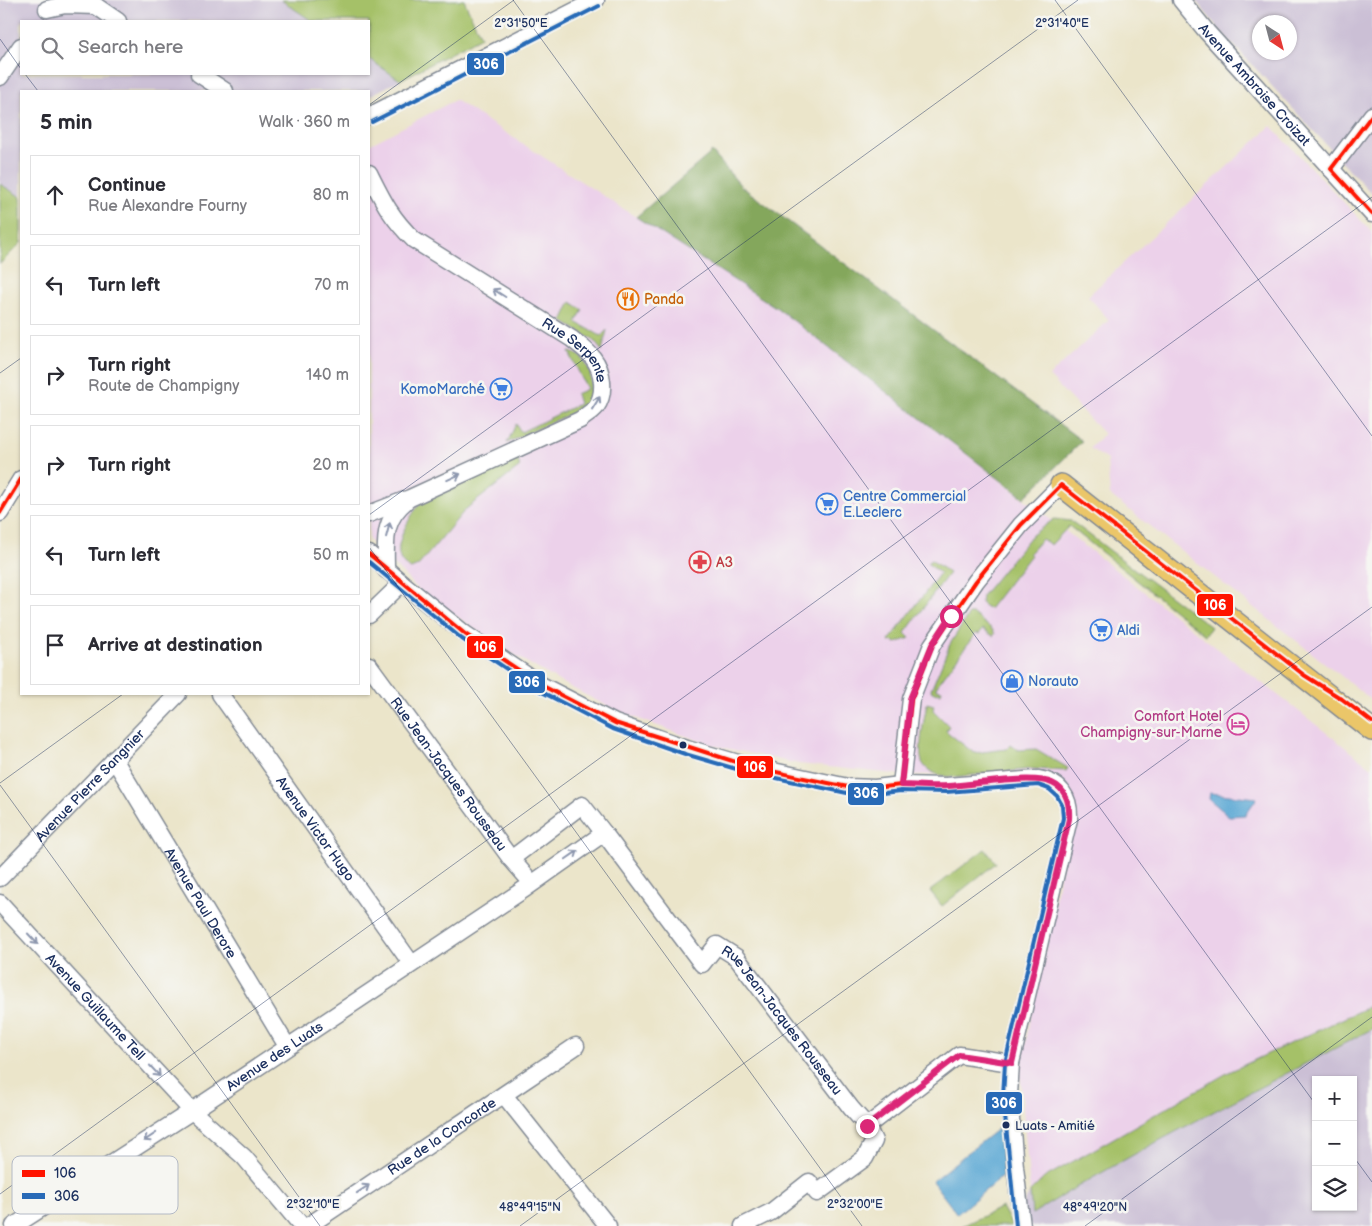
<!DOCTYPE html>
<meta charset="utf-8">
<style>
body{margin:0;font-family:"Balsamiq Sans",sans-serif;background:#f2f2f3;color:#2b2b33}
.controls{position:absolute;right:15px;bottom:15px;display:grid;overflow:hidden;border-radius:0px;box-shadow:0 1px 4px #0004}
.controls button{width:45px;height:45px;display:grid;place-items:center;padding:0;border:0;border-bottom:1px solid #e1e1e2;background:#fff;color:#2b2b33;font:25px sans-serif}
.compass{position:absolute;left:1252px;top:15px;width:45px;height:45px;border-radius:50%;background:#fff;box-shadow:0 1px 4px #0004;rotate:144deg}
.stop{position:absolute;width:15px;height:15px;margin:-11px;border:4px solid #db2777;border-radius:50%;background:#fff}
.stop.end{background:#db2777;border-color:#fff;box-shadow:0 1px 5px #0008}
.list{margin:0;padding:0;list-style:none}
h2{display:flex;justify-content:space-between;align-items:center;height:65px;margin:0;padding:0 20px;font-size:21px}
h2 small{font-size:16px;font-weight:400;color:#7c7c81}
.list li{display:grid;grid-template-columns:32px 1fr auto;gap:15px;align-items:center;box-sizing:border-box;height:80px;margin:0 10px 10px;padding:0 10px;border:1px solid #e1e1e2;border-radius:0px}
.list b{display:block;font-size:19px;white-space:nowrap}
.list p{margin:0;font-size:16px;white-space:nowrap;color:#7c7c81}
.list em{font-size:16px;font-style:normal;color:#7c7c81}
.icon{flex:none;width:28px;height:28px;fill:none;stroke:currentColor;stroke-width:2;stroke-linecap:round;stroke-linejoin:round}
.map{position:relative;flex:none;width:1372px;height:1226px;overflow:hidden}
.search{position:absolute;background:#fff;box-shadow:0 1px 4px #0004;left:20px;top:20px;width:350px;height:55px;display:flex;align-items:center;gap:12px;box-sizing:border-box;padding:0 18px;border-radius:0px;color:#7c7c81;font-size:19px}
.panel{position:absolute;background:#fff;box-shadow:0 1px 4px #0004;left:20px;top:90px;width:350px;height:605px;border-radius:0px}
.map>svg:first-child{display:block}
.built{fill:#ecd1ea}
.industrial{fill:#cbbfd5;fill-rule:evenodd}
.green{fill:#a5c168;stroke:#607863}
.forest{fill:#84a75c;stroke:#506b5d}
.water{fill:#5ca8d4;stroke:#3c6c99}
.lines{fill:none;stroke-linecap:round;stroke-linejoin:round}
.minor-casing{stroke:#838a94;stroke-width:19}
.major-casing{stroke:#838a94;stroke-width:24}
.minor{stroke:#fff;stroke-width:16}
.major{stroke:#ebc669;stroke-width:21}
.bus-1-casing{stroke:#f6f6f2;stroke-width:8}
.bus-2-casing{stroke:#f6f6f2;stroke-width:8}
.bus-1{stroke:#ff1400;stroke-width:4}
.bus-2{stroke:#286ab7;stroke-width:4}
.oneway{stroke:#8d97ae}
.route{stroke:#db2777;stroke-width:6}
.ticks{fill:none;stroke:#1b2f5e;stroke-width:1;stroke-opacity:0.45}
.bus-dot{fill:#1b2f5e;stroke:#f6f6f2;stroke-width:2}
.labels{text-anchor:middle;stroke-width:5;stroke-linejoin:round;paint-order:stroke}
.bus-label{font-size:13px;fill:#1b2f5e;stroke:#f6f6f2;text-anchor:start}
.street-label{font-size:14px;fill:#1b2f5e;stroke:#f6f6f2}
.food-label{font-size:14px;fill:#c56008;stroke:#f6f6f2;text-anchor:start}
.shop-label{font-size:14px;fill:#366cbe;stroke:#f6f6f2;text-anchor:start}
.health-label{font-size:14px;fill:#be3a42;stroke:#f6f6f2;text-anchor:start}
.hotel-label{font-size:14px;fill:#b23c85;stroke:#f6f6f2;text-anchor:end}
.key{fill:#f6f6f2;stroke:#b4bac6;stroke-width:1}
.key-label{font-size:14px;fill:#1b2f5e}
.ticks-label{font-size:12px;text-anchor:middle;fill:#1b2f5e;stroke:#f6f6f2;stroke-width:5;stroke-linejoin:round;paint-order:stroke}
.line-badge{stroke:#f6f6f2;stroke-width:2}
.badge-label{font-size:14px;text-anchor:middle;font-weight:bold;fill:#fff}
</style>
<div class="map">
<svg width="1372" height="1226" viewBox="0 0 1372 1226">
<rect width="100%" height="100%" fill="#f6f6f2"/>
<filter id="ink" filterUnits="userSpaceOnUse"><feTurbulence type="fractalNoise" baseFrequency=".02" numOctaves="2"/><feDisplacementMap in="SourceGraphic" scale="10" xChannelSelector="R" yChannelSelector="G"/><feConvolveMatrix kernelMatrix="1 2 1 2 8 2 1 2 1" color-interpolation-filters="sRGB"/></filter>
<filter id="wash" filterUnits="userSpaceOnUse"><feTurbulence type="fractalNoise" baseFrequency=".0096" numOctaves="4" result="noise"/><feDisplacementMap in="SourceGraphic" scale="20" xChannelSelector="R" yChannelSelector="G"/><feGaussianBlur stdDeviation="1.12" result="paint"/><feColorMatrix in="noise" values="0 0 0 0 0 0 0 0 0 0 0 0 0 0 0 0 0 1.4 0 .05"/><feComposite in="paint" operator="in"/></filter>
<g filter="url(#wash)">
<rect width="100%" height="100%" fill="#ebe5ca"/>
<path class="built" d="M455,100l322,208 595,460v237l-143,67 -185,106 -14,14 -10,-122 54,-264 -32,-34 -137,3 -106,-11 -88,-19 -92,-33 -57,-29 -61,-36 -82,-57 -50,-50v-395z
M1271,126l101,106v468l-262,-205 -3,-35 -17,-12 14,-14 -55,-58 60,-56 -21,-24z"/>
<path class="industrial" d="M0,0h281l31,21h-291v53h348v-15l31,21 -31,16v-5h-348v106l-21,-13z
M1195,0h177v194l-153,-165zM1260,22h30v30h-30z
M1372,1005v221h-410l40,-19 10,17 18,-32 14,-14 185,-106zM1316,1080h37v127h-37z"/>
<path class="green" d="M281,0h183l17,37 -81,43 -31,-21v-38h-57z
M0,184l21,13v46l-21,21z
M571,302l12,8 -7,12 25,14 6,-6 -5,21 -9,-11 -31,-19z
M569,352c20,2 27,31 19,46 -3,7 -8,10 -14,14l-67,31 9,-19 5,8 58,-28 -3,-10 11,-5z
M517,456l3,11 -54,42 -48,57 -7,3c-28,-12 -1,-51 8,-65z
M1054,519l17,2 140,106 -6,8 -136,-109 -18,19 -9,-6 -13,14 2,2 -42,54 -8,-6 1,-7 50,-61z
M931,560l18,13 -44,60 5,5 -14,5 -3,-2 -3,1 -1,-1 51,-68 -13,-10z
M969,614h4l19,15 3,5 -2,2 -10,-7 -4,5 -3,-1 -40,54v2l6,1 -1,3 -9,-1 -1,-2 19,-46z
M927,703l7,2 -1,5 16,16 -3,5 28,22 33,-4 4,-4 7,5 18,-1 32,19 -2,3 -33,-2 -81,8c-11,-1 -25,-4 -30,-15 -5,-12 3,-46 5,-59z
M985,849l11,14 -54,43 -12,-15z
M1372,1005v24c-114,60 -230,117 -340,185l-2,-22 14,-14 185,-106z
M1002,1207l10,18 -2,1h-48z"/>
<path class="forest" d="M712,152l29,34 341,255 -58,57 -247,-190 -141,-91z"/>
<path class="water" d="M1210,793l47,5 -12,17 -16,1 -20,-17z
M999,1128l5,47 -47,39 -25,-33z"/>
</g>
<g filter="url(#ink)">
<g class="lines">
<g class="minor-casing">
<g id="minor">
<path d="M87,0l31,21"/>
<path id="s1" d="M1181,0l26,32 165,182"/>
<path d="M47,9l18,-4 31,1"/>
<path d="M199,74l26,17"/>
<path d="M0,77l21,-31"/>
<path d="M369,116l227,-116"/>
<path d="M1331,169l41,-54"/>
<path id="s2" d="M369,173c14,28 22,45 45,67l158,99c7,6 15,11 21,19 10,13 13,35 3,49 -4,5 -11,9 -16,13l-170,78 -41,16"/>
<path d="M0,513l21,-34"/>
<path d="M369,554l33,29 63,51 76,51 74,38 72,25 58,17 103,22 27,1 26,-3 45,1 92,-7c22,3 32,18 31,40l-58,244 -2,32 6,72 7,59"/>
<path d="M386,570c0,-29 -4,-49 20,-69"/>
<path d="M369,615l33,-32"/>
<path id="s3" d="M369,665l142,194 21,24"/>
<path id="s4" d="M220,694l191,269"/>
<path id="s5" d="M114,759l173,287"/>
<path d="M901,785l10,-86 21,-54 44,-64 45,-56 40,-40"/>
<path id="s6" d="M604,833l98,131 15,-19 19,12 115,151 16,18"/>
<path id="s7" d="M0,878l178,-184"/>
<path id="s8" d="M0,903l192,208 52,46 58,69"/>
<path d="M504,1095l104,131"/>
<path id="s9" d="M14,1226l178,-115 334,-223 78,-55 -22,-28 -71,54"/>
<path id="s10" d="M308,1226l268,-180"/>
<path d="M743,1226l28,-14 38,-30 8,11 48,-35 9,-17 -7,-15 92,-71 52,8"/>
</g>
</g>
<g class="major-casing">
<path id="major" d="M1061,485l311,245"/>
</g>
<use href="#minor" class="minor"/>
<use href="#major" class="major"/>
<g class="bus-1-casing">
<path id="bus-1" d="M1331,169l41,-54
M1331,169l41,45
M1061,485l243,190 38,24 30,23
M0,513l21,-34
M369,554l96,80 76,51 74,38 130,42 54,12 49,10 27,1 26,-3
M901,785l10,-86 21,-54 44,-64 45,-56 40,-40"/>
</g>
<g class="bus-2-casing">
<path id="bus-2" d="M372,122l227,-116
M369,562l93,77 76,51 75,39 72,25 58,17 104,22 28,1 26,-3 45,1 92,-7 11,4 8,7 5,9 1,13 -58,245 -2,33 13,130"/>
</g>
<use href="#bus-1" class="bus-1"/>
<use href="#bus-2" class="bus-2"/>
</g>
<defs><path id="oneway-shaft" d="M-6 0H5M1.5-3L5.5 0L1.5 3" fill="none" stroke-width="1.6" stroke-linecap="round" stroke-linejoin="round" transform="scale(1.25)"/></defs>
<g class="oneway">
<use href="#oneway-shaft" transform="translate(499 293) rotate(-148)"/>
<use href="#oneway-shaft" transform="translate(596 403) rotate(-58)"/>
<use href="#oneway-shaft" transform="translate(454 477) rotate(-25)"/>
<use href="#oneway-shaft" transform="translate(388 530) rotate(-75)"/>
<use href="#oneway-shaft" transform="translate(572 855) rotate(-35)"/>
<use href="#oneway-shaft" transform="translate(33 939) rotate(47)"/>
<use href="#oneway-shaft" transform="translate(155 1071) rotate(47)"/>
<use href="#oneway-shaft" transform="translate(150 1137) rotate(146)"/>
<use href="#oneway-shaft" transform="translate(363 1189) rotate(-34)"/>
</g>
</g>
<g class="lines" filter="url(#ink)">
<path class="route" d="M867,1126l92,-71 53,8 57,-244c1,-15 -3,-30 -17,-36 -18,-9 -81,2 -104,3 -15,1 -31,-1 -47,-1l9,-86 22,-54 19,-29"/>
</g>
<path class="ticks" d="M513,0l803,1105M1055,0l317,436M0,39l21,30M25,74l13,17M369,105l145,-105M0,373l21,-15M369,515l709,-515M369,547l493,679M0,783l123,-89M0,785l320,441M1353,1156l19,26M0,1194l1372,-997M520,1226l852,-619M1085,1226l287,-209"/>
<defs>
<g id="restaurant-ring" transform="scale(1.125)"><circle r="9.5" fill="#f6f6f2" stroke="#e8710a" stroke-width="1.5"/><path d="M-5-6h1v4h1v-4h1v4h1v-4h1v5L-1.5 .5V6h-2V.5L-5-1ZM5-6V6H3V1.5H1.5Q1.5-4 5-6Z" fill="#e8710a"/></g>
<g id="supermarket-ring" transform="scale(1.125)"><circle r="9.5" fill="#f6f6f2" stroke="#3f7fe0" stroke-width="1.5"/><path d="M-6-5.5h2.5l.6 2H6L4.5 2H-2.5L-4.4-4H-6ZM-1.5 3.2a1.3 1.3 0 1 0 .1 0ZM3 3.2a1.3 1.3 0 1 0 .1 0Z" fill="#3f7fe0"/></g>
<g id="pharmacy-ring" transform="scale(1.125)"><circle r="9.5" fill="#f6f6f2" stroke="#e0444e" stroke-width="1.5"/><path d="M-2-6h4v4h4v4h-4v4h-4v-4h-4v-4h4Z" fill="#e0444e"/></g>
<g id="shop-ring" transform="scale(1.125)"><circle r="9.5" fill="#f6f6f2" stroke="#3f7fe0" stroke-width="1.5"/><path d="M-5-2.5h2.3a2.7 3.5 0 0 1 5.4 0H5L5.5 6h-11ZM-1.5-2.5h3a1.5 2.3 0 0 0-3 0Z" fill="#3f7fe0"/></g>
<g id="hotel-ring" transform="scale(1.125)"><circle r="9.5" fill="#f6f6f2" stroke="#d1479c" stroke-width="1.5"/><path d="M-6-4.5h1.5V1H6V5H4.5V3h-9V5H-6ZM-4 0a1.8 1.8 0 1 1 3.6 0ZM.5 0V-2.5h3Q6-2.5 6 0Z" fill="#d1479c"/></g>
</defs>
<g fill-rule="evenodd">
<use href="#restaurant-ring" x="628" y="299"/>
<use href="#supermarket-ring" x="501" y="389"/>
<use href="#supermarket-ring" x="827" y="504"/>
<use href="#pharmacy-ring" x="700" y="562"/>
<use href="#supermarket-ring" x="1101" y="630"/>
<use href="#shop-ring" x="1012" y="681"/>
<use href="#hotel-ring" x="1238" y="724"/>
</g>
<g class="bus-dot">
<circle cx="683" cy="745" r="4.5"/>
<circle cx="1006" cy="1125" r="4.5"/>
</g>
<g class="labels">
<g class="bus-label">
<text x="1015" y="1130">Luats - Amitié</text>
</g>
<g class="street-label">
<text dy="5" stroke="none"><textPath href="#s1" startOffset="112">Avenue Ambroise Croizat</textPath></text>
<text dy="5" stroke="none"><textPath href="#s2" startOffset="278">Rue Serpente</textPath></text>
<text dy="5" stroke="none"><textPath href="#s3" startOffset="135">Rue Jean-Jacques Rousseau</textPath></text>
<text dy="5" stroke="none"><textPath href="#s7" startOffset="129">Avenue Pierre Sangnier</textPath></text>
<text dy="5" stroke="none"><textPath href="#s4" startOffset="165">Avenue Victor Hugo</textPath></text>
<text dy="5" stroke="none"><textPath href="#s5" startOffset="168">Avenue Paul Derore</textPath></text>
<text dy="5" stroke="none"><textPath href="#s8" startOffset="141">Avenue Guillaume Tell</textPath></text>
<text dy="5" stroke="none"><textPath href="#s6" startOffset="288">Rue Jean-Jacques Rousseau</textPath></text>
<text dy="5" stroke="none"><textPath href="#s9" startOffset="311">Avenue des Luats</textPath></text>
<text dy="5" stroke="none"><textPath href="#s10" startOffset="161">Rue de la Concorde</textPath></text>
</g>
<g class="food-label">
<text x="644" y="304">Panda</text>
</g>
<g class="shop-label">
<text x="485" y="394" text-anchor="end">KomoMarché</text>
<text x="843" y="501">Centre Commercial<tspan x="843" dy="16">E.Leclerc</tspan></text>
<text x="1117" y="635">Aldi</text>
<text x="1028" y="686">Norauto</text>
</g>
<g class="health-label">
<text x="716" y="567">A3</text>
</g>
<g class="hotel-label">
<text x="1222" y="721">Comfort Hotel<tspan x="1222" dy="16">Champigny-sur-Marne</tspan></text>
</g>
</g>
<rect x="12" y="1156" width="166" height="58" rx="8" class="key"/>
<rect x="22" y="1170" width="23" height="7" fill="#ff1400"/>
<rect x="22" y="1193" width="23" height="6" fill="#286ab7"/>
<g class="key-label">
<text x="54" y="1178">106</text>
<text x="54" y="1201">306</text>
</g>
<g class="ticks-label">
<text x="521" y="27">2°31'50"E</text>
<text x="1062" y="27">2°31'40"E</text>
<text x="313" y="1208">2°32'10"E</text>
<text x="855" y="1208">2°32'00"E</text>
<text x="530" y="1211">48°49'15"N</text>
<text x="1095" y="1211">48°49'20"N</text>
</g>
<g class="line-badge">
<rect x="466" y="52" width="39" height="24" rx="5" fill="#286ab7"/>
<rect x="1196" y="593" width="38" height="24" rx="5" fill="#ff1400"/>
<rect x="466" y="635" width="38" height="24" rx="5" fill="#ff1400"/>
<rect x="508" y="670" width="38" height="24" rx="5" fill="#286ab7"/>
<rect x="736" y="755" width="38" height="24" rx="5" fill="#ff1400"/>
<rect x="847" y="782" width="38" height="24" rx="5" fill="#286ab7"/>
<rect x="985" y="1091" width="38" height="24" rx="5" fill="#286ab7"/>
</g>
<g class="badge-label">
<text x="486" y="69">306</text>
<text x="1215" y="610">106</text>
<text x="485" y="652">106</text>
<text x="527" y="687">306</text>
<text x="755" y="772">106</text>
<text x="866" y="798">306</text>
<text x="1004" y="1108">306</text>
</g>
</svg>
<div class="controls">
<button>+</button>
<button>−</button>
<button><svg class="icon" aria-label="layers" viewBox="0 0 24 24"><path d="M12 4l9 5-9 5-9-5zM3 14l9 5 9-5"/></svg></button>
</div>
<svg class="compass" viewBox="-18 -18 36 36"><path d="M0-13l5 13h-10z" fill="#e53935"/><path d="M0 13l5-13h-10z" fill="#7c7c81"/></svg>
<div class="stop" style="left:951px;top:616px"></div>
<div class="stop end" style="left:867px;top:1126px"></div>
<div class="search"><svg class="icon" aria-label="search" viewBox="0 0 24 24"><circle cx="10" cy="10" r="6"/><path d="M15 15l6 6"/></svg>Search here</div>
<section class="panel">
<h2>5 min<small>Walk · 360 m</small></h2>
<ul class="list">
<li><svg class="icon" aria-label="ahead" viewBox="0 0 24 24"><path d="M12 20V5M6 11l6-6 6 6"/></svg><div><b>Continue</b><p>Rue Alexandre Fourny</p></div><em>80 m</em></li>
<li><svg class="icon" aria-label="left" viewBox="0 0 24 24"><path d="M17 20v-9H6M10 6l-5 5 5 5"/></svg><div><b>Turn left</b></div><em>70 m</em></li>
<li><svg class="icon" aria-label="right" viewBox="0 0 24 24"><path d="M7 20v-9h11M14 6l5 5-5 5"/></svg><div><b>Turn right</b><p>Route de Champigny</p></div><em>140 m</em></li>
<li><svg class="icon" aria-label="right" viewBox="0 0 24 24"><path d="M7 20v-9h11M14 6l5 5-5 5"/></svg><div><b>Turn right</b></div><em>20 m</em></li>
<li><svg class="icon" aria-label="left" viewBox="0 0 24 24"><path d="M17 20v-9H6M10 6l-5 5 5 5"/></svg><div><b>Turn left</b></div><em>50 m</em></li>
<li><svg class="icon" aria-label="arrive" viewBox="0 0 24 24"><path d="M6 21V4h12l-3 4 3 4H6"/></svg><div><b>Arrive at destination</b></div></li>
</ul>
</section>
</div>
